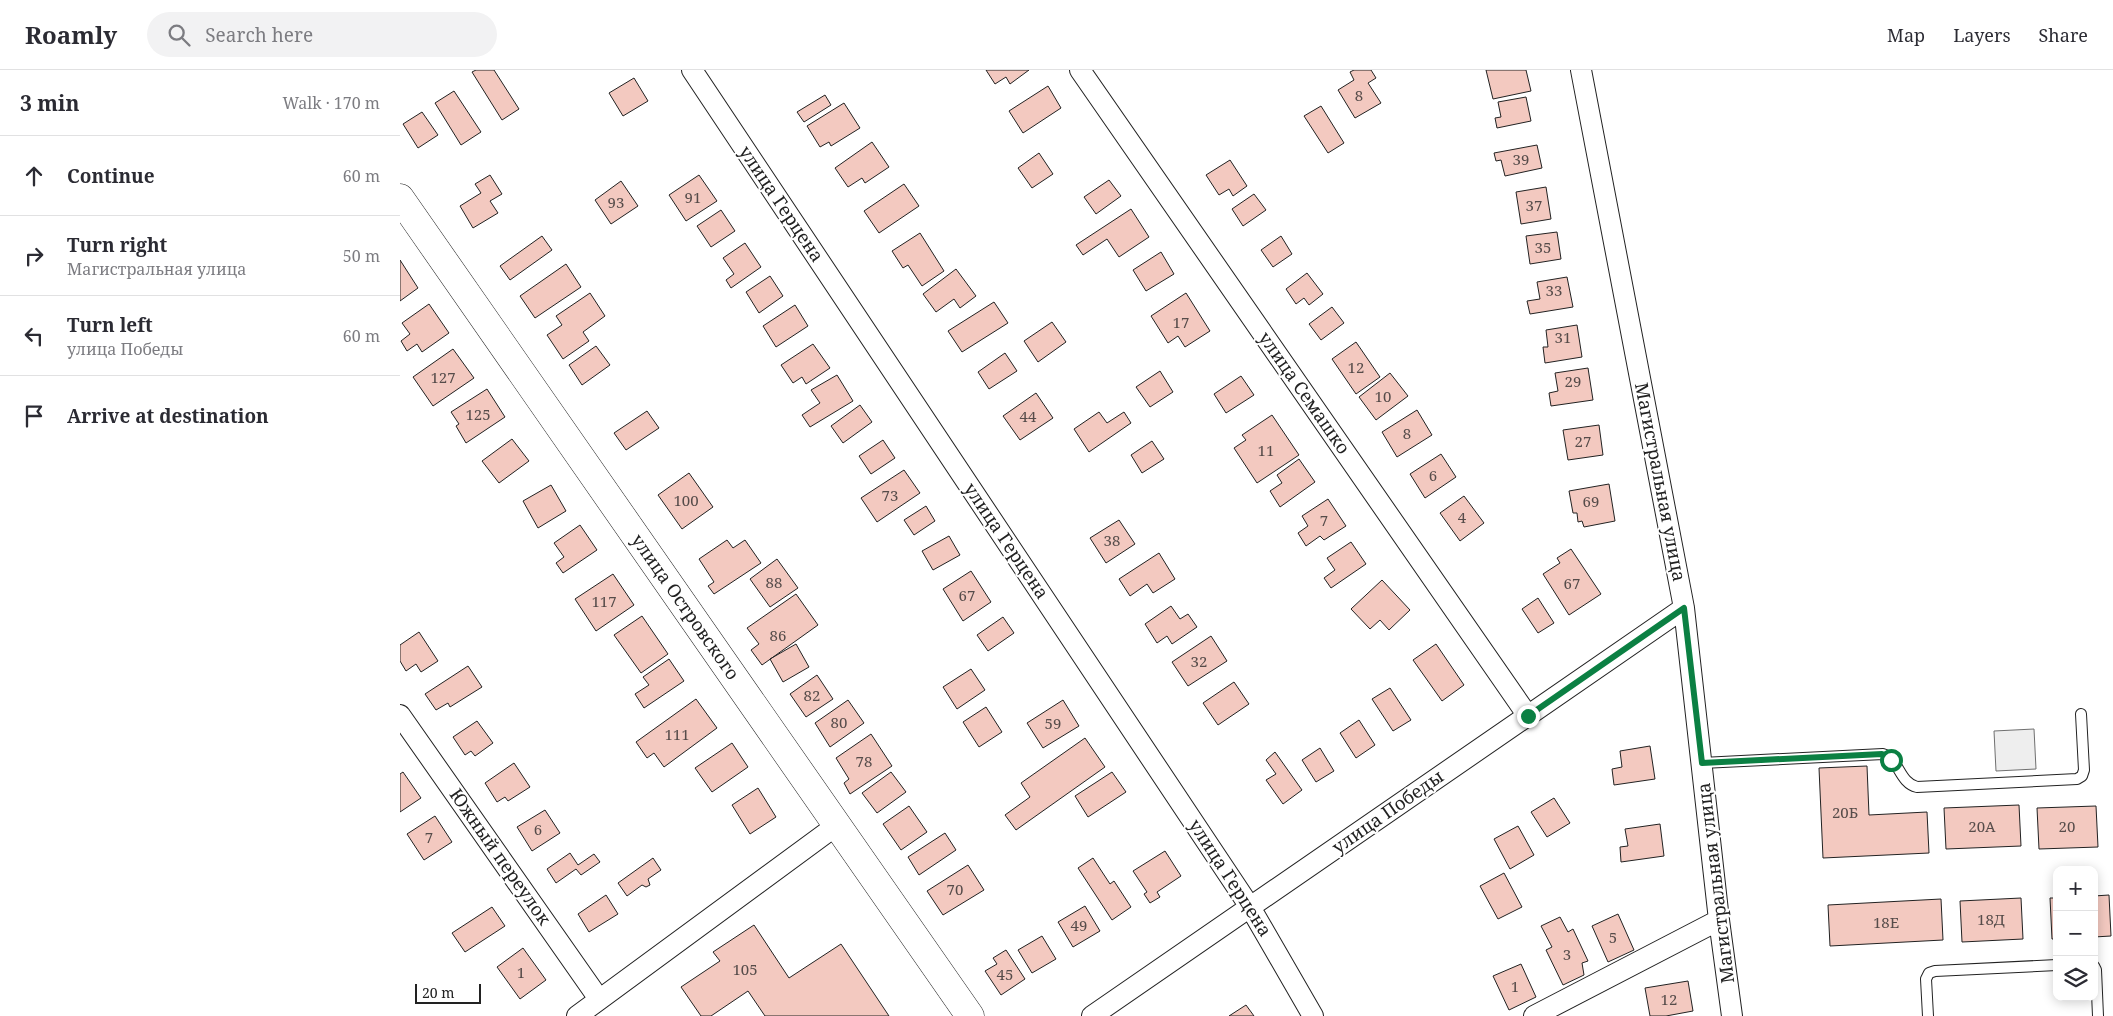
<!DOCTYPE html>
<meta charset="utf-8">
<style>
body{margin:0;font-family:"Noto Serif",serif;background:#f2f2f3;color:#2b2b33}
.controls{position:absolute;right:15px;bottom:15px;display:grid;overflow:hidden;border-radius:10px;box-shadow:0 2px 12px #0003}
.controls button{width:45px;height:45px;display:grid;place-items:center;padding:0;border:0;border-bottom:1px solid #e1e1e2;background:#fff;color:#2b2b33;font:25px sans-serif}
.scale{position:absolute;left:15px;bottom:12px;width:66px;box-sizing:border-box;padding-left:5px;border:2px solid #222;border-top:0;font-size:14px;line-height:18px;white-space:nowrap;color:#222;-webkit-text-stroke:4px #fff;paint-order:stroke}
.stop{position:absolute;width:15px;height:15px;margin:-11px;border:4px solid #0b8043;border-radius:50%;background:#fff}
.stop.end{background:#0b8043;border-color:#fff;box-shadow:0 1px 5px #0008}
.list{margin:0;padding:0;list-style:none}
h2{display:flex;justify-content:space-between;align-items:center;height:65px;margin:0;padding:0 20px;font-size:21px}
h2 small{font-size:16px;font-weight:400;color:#7c7c81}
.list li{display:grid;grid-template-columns:32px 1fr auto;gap:15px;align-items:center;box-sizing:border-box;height:80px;padding:0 20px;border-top:1px solid #e1e1e2}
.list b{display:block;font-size:19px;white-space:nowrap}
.list p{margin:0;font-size:16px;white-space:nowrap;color:#7c7c81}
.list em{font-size:16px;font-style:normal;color:#7c7c81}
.icon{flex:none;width:28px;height:28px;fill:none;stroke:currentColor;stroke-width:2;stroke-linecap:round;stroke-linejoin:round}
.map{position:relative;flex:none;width:1713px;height:946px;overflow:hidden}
header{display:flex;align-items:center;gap:30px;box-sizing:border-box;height:70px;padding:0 25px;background:#fff;border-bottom:1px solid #e1e1e2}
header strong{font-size:24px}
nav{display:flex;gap:28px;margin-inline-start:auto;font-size:18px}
.search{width:350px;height:45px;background:#f2f2f3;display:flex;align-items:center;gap:12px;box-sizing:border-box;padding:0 18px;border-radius:28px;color:#7c7c81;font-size:19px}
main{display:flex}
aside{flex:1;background:#fff}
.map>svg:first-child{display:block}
.green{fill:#eee;stroke:#6f6f6f}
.building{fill:#f3c9c0;stroke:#222}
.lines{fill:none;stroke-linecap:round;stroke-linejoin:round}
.service-casing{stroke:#222;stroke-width:12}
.minor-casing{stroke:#222;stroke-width:22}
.primary-casing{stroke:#222;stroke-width:29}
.service{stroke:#fff;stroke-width:10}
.minor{stroke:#fff;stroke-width:20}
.primary{stroke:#fff;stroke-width:28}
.route{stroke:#0b8043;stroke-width:6}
.labels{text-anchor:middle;stroke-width:4;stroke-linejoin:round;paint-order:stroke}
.number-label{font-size:15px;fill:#564c4a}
.street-label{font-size:18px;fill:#222;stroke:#fff}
</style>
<header>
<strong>Roamly</strong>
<div class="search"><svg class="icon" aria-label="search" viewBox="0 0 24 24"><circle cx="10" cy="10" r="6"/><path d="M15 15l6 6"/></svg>Search here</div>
<nav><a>Map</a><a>Layers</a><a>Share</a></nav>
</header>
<main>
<aside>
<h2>3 min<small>Walk · 170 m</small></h2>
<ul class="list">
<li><svg class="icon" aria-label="ahead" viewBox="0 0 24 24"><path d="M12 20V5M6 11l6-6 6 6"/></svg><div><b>Continue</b></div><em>60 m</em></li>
<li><svg class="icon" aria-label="right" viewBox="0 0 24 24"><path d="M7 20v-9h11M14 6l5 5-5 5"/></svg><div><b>Turn right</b><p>Магистральная улица</p></div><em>50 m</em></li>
<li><svg class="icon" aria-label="left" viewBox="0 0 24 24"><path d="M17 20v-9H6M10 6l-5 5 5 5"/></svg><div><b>Turn left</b><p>улица Победы</p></div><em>60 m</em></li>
<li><svg class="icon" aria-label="arrive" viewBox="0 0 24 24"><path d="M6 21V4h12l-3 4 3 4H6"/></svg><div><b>Arrive at destination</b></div></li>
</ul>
</aside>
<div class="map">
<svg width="1713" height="946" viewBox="0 0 1713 946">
<rect width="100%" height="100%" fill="#fff"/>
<path class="green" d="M1634,659l2,40 -40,2 -2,-40z"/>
<path class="building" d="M76,0h18l25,39 -17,11 -30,-48z
M586,0h43l-19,14 -4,-7 -11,7z
M954,0h17l5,8 -8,5 13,20 -26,15 -17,-28 16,-10 -4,-8z
M1086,0h40l5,21 -38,8z
M234,8l14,23 -25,15 -14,-23z
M648,16l13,22 -38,25 -14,-22z
M54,21l27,41 -20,13 -26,-42z
M425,25l6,10 -27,17 -7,-10z
M1126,27l5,24 -34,7 -2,-10 6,-1 -3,-15z
M444,33l16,25 -29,18 -2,-4 -9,5 -13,-21z
M921,36l23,37 -16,10 -24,-37z
M22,42l16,23 -20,13 -15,-24z
M472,72l17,25 -24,16 -3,-5 -14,9 -13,-19z
M1137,75l5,23 -37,8 -4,-16 -5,1 -2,-8z
M639,83l14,21 -21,14 -14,-20z
M830,90l17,26 -14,10 -4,-7 -10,6 -13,-20z
M90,105l12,19 -12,7 8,12 -25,15 -13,-22 21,-13 -6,-9z
M299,105l18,26 -31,20 -17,-26z
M709,110l12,16 -25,18 -12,-17z
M221,111l17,25 -27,18 -16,-24z
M504,114l15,22 -40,27 -15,-22z
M1146,117l5,32 -30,5 -5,-32z
M854,124l12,16 -23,16 -11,-17z
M731,139l18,28 -30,20 -12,-18 -24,16 -7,-10z
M321,140l14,21 -24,16 -14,-21z
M1157,162l4,27 -31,5 -4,-28z
M520,163l24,38 -22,15 -14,-21 -5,3 -11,-17z
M142,166l10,14 -42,30 -10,-14z
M881,166l11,18 -19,13 -12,-17z
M345,173l16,24 -30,21 -5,-8 8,-6 -11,-16z
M761,182l13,22 -28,17 -13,-21z
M0,190l18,28 -18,13z
M166,194l15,23 -46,31 -15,-22z
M556,199l20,27 -16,12 -6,-9 -18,13 -13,-18z
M907,203l16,21 -14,11 -5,-7 -8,6 -10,-15z
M370,206l13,20 -24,17 -13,-21z
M1167,207l6,30 -43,7 -3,-13 13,-2 -3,-17z
M190,223l15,23 -22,16 6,9 -26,18 -16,-24 15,-10 -6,-9z
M786,223l24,38 -25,16 -7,-11 -10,7 -17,-27z
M594,232l14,21 -46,29 -14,-21z
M29,234l20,29 -27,19 -5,-8 -10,7 -6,-10 9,-7 -8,-11z
M395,235l13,21 -32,21 -13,-21z
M932,237l12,16 -23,17 -12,-16z
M652,252l14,20 -28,20 -14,-21z
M1177,255l5,32 -37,6 -2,-16h5l-2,-17z
M956,272l24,35 -24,17 -24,-35z
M413,274l17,24 -24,16 -4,-7 -9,6 -12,-18z
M196,276l14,19 -28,20 -13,-20z
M53,279l21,29 -41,28 -20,-29z
M605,283l12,18 -28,18 -11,-17z
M1188,298l5,32 -42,6 -2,-13 9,-2 -3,-18z
M760,301l13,21 -23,15 -14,-20z
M990,303l18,23 -32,24 -17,-23z
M437,305l16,26 -43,26 -8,-12 18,-12 -9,-13z
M841,306l13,19 -28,18 -12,-19z
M87,319l18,28 -39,26 -10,-17 3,-2 -8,-12z
M636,323l17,25 -33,22 -17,-24z
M460,335l12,17 -29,21 -12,-17z
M1017,340l15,25 -35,22 -15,-25z
M247,341l12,17 -33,22 -12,-17z
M699,342l8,11 17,-11 7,11 -42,29 -15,-23z
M872,345l27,40 -42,28 -23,-35 12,-8 -4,-5z
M1199,355l4,30 -35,5 -5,-30z
M112,369l17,22 -30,22 -17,-22z
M483,370l12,18 -24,16 -12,-18z
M752,371l12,18 -22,14 -11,-18z
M1041,384l15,23 -31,21 -15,-24z
M899,389l16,23 -35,25 -10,-16 12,-8 -5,-8z
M504,400l16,23 -43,29 -16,-24z
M289,403l24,34 -31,22 -24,-34z
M1209,414l6,37 -31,6 -2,-6 -4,1 -1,-9h-4l-4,-22z
M151,415l15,26 -28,17 -15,-27z
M1064,426l20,27 -24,18 -20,-28z
M928,429l18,27 -22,14 -4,-4 -14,10 -8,-13 10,-7 -6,-10z
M526,436l9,15 -21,14 -10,-15z
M719,450l16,24 -29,19 -16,-25z
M180,455l17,25 -34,23 -7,-10 8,-6 -10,-14z
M549,466l11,19 -27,15 -11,-19z
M327,470l6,8 12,-8 16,23 -47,31 -6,-8 6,-4 -15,-23z
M951,472l15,22 -35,24 -7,-10 11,-8 -8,-12z
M1171,479l30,45 -32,21 -26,-41 17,-11 -3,-5z
M759,483l16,26 -22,14 -6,-9 -17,12 -11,-17z
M377,489l21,29 -28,19 -20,-28z
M571,501l20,31 -28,19 -20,-32z
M213,504l21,31 -38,26 -21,-32z
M982,510l28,30 -21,20 -9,-10 -10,9 -19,-20z
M396,524l22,31 -56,40 -11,-15 8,-6 -12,-16z
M1138,528l16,25 -16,10 -16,-24z
M771,536l9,13 8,-5 9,13 -25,17 -5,-8 -10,7 -12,-19z
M242,546l26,38 -27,19 -27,-38z
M603,547l11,16 -26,18 -11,-16z
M19,562l19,29 -17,11 -5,-8 -10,7 -6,-10v-16z
M811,566l16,25 -39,25 -16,-24z
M396,574l13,23 -26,15 -13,-23z
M1036,574l28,41 -22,16 -29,-41z
M269,589l15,22 -40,27 -9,-14 14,-9 -6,-8z
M68,596l14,21 -32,20 -2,-4 -12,7 -11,-16z
M571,599l14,21 -28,19 -14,-22z
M417,605l16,24 -27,18 -16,-23z
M834,612l15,22 -31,21 -15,-22z
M990,618l21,32 -18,11 -21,-32z
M296,629l21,29 -53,39 -10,-14 -7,5 -11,-16z
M448,630l16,23 -34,24 -15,-24z
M663,630l16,26 -36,22 -16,-25z
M586,637l16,25 -23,15 -16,-25z
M959,650l16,25 -19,13 -16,-25z
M77,651l16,22 -18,13 -4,-5 -6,4 -12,-18z
M471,664l21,32 -42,28 -6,-11 5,-4 -13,-21z
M685,668l20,29 -89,63 -11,-15 25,-18 -9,-14z
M332,673l16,24 -36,25 -17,-24z
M1250,676l5,33 -41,6 -2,-16 10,-2 -2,-16z
M920,678l14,23 -18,11 -14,-22z
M875,682l27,38 -19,14 -17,-24 10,-6 -10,-14z
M114,693l16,24 -22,14 -3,-4 -8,5 -12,-19z
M1467,696l2,49 58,-3 2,41 -106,5 -4,-90z
M3,702l18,26 -21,14v-38z
M491,702l15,20 -29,21 -15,-20z
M712,702l14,20 -38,25 -13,-21z
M358,718l18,29 -26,17 -18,-29z
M1154,728l16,25 -23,14 -16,-25z
M1619,735l2,41 -75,3 -2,-41z
M509,736l18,26 -26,18 -18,-26z
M1696,736l2,41 -59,2 -2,-41z
M145,740l15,23 -28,18 -15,-24z
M35,746l17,26 -28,18 -17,-26z
M1260,754l4,32 -43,6 -1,-15 8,-1 -3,-17z
M1118,756l16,29 -24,14 -16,-30z
M545,763l11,17 -37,25 -11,-18z
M765,781l16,25 -24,16 3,5 -10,6 -6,-9 3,-2 -14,-21z
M170,783l8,12 16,-11 6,8 -19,13 -5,-6 -20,14 -9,-14z
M253,788l8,12 -13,9 2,6 -4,2 -4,-2 -15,11 -9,-13z
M693,788l17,26 4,-3 17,26 -19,13 -34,-52z
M568,795l16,25 -41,25 -16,-24z
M1104,803l18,34 -24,12 -18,-33z
M206,825l12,19 -29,18 -11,-18z
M1709,825l2,41 -17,1v-41z
M1621,828l2,41 -61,3 -2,-41z
M1650,828h7v41h-5z
M1541,829l2,41 -113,6 -2,-41z
M685,836l15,25 -27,16 -15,-25z
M92,837l13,19 -40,26 -13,-19z
M1218,844l16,36 -26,12 -16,-36z
M1160,847l8,15 5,-3 15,32 -6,2 2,12 -21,10 -17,-35 6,-3 -11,-21z
M354,855l35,53 52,-34 48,72h-124l-17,-25 -37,25h-10l-20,-29 39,-26 -7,-9z
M642,866l14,23 -24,14 -14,-23z
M123,878l23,32 -26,19 -23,-32z
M606,880l19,29 -24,16 -16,-24 12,-7 -4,-6z
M1121,894l15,33 -27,13 -16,-34z
M1288,911l5,30 -27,5h-16l-5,-28z
M846,935l8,11h-25z"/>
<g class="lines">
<g class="service-casing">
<path id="service" d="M1302,693l181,-9c16,4 16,29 34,33l160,-8 5,-3 2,-6 -3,-56
M1694,896l2,4 2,46
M1528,946l-2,-37 3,-6 6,-2 122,-6"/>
</g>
<g class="minor-casing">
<path id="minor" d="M292,0l558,837 63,109
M680,0l448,646
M1181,0l103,538 35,312 13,96
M0,645l199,284
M177,946l260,-191
M692,946l592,-408
M1134,946l185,-96"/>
</g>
<g class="primary-casing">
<path id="primary" d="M0,128l570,818"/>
</g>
<use href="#service" class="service"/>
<use href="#minor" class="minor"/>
<use href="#primary" class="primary"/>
</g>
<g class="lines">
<path class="route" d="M1128,646l156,-108 18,155 180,-9 6,2 3,4"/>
</g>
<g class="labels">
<g class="number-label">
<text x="959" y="31">8</text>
<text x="1121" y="95">39</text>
<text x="293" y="133">91</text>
<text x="216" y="138">93</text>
<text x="1134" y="141">37</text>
<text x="1143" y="183">35</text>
<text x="1154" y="226">33</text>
<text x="781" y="258">17</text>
<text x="1163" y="273">31</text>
<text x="956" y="303">12</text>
<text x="43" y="313">127</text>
<text x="1173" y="317">29</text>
<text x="983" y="332">10</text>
<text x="78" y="350">125</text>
<text x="628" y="352">44</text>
<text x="1007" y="369">8</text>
<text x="1183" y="377">27</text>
<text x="866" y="386">11</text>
<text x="1033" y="411">6</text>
<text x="490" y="431">73</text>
<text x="286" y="436">100</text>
<text x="1191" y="437">69</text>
<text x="1062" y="453">4</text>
<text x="924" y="456">7</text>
<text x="712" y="476">38</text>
<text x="374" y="518">88</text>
<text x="1172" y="519">67</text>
<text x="567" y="531">67</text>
<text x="204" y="537">117</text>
<text x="378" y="571">86</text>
<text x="799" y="597">32</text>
<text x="412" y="631">82</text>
<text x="439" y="658">80</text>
<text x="653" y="659">59</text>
<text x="277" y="670">111</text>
<text x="464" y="697">78</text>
<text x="1445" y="748">20Б</text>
<text x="1582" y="762">20А</text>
<text x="1667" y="762">20</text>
<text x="138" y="765">6</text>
<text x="29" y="773">7</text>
<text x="555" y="825">70</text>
<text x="1591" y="855">18Д</text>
<text x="1486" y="858">18Е</text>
<text x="679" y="861">49</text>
<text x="1213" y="873">5</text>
<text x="1167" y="890">3</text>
<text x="345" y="905">105</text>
<text x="121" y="908">1</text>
<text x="605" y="910">45</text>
<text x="1115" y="922">1</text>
<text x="1269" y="935">12</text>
</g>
<g class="street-label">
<text transform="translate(381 134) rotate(56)" y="6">улица Герцена</text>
<text transform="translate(904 323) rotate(55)" y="6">улица Семашко</text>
<text transform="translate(1260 412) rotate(79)" y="6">Магистральная улица</text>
<text transform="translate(606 471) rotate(56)" y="6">улица Герцена</text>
<text transform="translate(285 537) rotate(55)" y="6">улица Островского</text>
<text transform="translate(988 742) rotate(-35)" y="6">улица Победы</text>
<text transform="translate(100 787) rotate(55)" y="6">Южный переулок</text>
<text transform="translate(830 808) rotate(57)" y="6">улица Герцена</text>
<text transform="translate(1316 813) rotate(-97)" y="6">Магистральная улица</text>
</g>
</g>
</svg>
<div class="controls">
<button>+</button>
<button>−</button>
<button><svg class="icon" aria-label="layers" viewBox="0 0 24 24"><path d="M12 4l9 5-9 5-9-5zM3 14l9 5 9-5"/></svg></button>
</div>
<div class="scale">20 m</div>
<div class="stop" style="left:1491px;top:690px"></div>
<div class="stop end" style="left:1128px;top:646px"></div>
</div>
</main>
